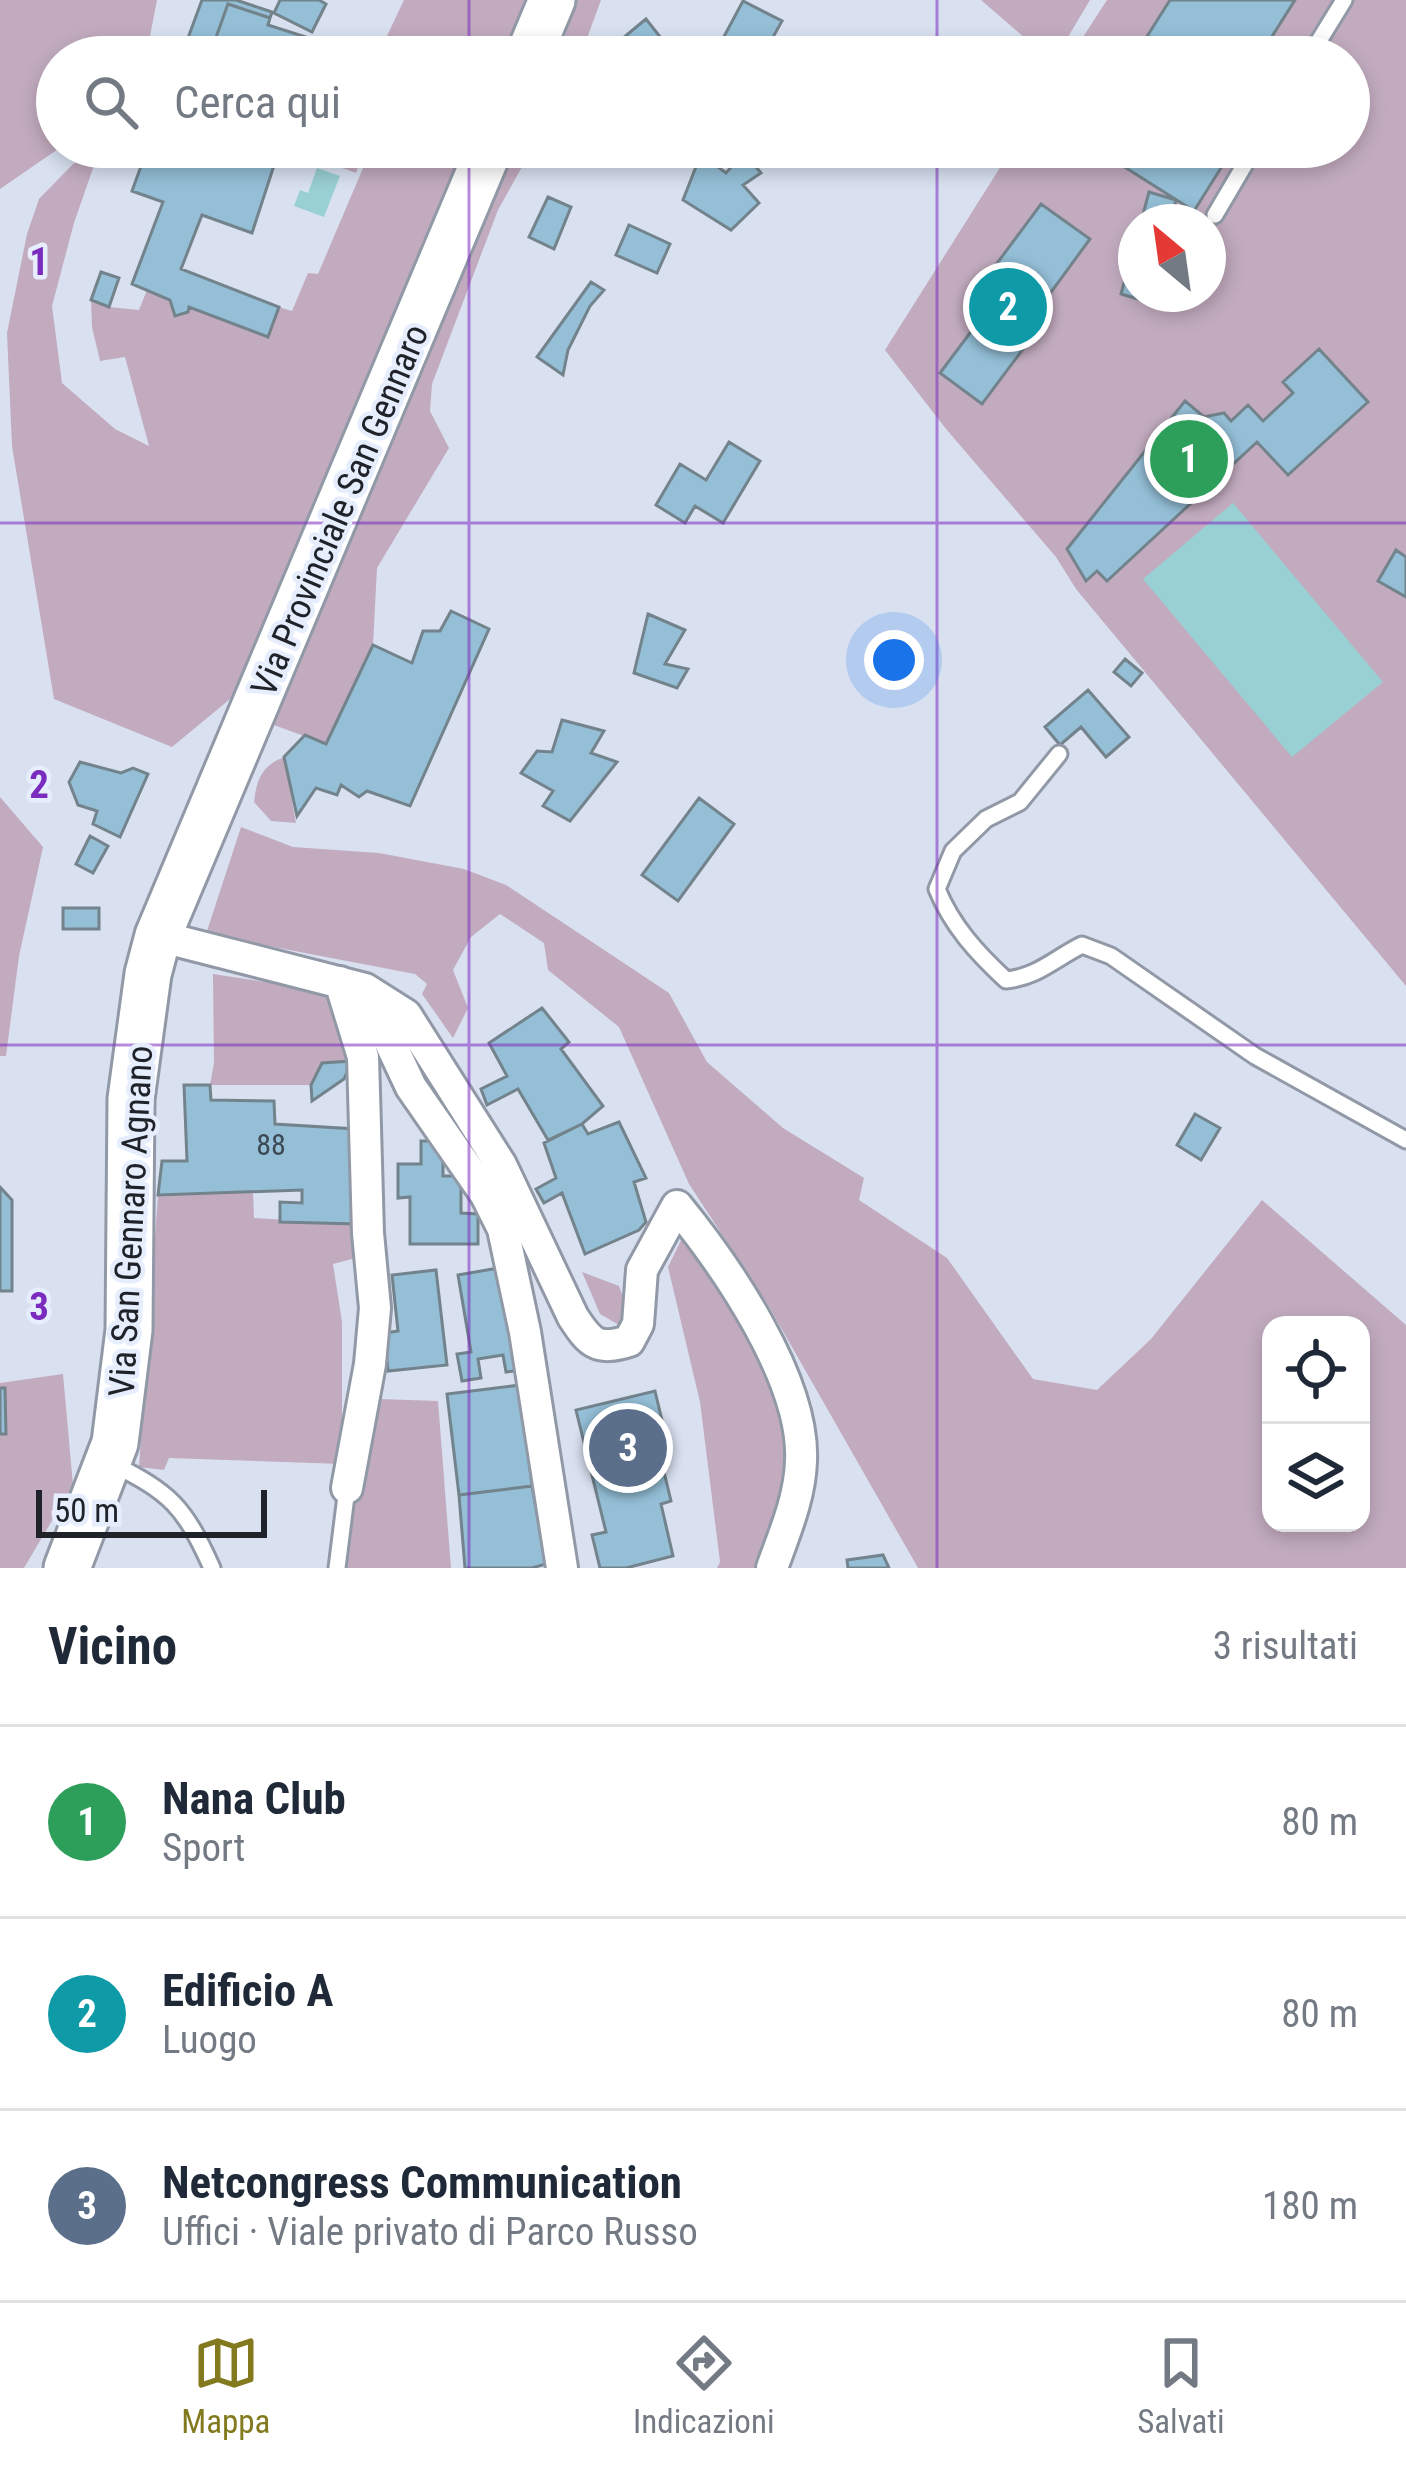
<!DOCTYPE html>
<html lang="it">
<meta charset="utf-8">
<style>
body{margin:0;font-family:"Roboto Condensed",sans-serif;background:#f2f2f3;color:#1f2937}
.controls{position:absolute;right:36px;bottom:36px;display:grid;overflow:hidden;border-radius:24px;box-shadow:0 6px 18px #0003}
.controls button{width:108px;height:108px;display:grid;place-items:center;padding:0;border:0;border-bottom:3px solid #e0e1e3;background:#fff;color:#1f2937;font:60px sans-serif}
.compass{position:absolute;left:1118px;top:204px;width:108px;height:108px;border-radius:50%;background:#fff;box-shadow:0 6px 18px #0003;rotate:331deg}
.scale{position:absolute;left:36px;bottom:30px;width:231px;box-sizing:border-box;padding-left:12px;border:6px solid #1f2228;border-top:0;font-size:33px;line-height:42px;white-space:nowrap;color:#1f2228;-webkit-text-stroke:9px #e6eefe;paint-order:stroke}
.you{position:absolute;left:894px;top:660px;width:42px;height:42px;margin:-30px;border:9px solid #fff;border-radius:50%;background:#1a73e8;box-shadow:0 0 0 18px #1a73e833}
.badge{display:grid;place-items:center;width:78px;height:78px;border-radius:50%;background:#837a1f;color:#fff;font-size:39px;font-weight:700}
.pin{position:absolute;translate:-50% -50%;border:6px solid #fff;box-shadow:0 3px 12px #0006}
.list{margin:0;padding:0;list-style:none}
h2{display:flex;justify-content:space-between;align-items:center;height:156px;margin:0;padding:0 48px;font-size:51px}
h2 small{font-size:39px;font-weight:400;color:#747a83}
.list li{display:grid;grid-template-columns:78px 1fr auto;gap:36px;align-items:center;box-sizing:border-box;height:192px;padding:0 48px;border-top:3px solid #e0e1e3}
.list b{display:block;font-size:45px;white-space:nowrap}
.list p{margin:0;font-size:39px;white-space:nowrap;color:#747a83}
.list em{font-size:39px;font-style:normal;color:#747a83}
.icon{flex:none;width:66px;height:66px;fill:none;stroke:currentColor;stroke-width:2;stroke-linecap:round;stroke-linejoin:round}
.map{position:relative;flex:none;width:1406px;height:1568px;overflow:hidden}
.search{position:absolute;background:#fff;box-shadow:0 6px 18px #0003;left:36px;right:36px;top:36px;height:132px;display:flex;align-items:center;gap:30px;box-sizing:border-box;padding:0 42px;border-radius:66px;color:#747a83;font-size:45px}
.sheet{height:732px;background:#fff}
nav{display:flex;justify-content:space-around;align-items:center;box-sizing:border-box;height:168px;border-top:3px solid #e0e1e3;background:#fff;font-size:33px;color:#747a83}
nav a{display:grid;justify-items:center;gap:6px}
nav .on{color:#837a1f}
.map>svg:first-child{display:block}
.green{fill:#c2abbf;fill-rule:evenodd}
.water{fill:#99d0d3}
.building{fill:#94bfd7;stroke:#73838c;stroke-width:3}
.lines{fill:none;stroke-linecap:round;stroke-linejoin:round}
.lane-casing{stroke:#9199a7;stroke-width:21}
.street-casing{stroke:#9199a7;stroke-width:36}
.primary-casing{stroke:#9199a7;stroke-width:51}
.lane{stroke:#fff;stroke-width:15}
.street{stroke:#fff;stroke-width:30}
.primary{stroke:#fff;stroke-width:45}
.grid{fill:none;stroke:#7b2cbf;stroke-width:3;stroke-opacity:0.55}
.labels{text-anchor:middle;stroke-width:9;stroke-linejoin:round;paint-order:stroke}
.number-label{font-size:30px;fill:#3c4954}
.street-label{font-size:36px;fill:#1f2228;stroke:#e6eefe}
.grid-label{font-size:39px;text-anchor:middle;font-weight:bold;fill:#7b2cbf;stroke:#e6eefe;stroke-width:9;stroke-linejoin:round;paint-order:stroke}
</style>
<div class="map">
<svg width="1406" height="1568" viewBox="0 0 1406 1568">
<rect width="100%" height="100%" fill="#d9e1f1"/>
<path class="green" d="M0,0h157l-11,57h-89v90h4l-61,42z
M404,0h124l-24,57h-127z
M565,0h36l-21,57h-39z
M981,0h109l-34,57h-9z
M1107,0h299v986l-330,-397 -20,-32 -110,-128 -61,-79 128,-203h336v-90h-279zM1136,222h72v72h-72z
M285,147h28l46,17 -3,9z
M372,147h95l-226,543 -69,57 -118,-48 -42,-253 -5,-113 20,-99 12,-35 34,-35 27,-16 -26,75 -22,83 10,77 53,46 34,17 -24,-89 -25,4 -8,-34 -1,-27 18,7 30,3 8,-20 23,10 5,16 12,-3 2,-6 78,30 12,-30 13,4 16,-38 10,1z
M503,147h30l-35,63 -66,174 -2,27 19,37 -72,120 -4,77 -47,99 -55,-20z
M284,757l12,66 -25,-2 -17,-19c3,-24 8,-36 30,-45z
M0,797l43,50 -24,109 -13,100h-6z
M241,827l52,20 86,6 85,16 42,16 163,108 38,69 76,66 81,50 -5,22 88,58 86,121 64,11 54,-51 111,-139 144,125v243h-488l-150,-263 -79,-121 -70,-157 -71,-57 -4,-27 -44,-29 -29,23 -18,33 15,38 -15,30 -31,-44 5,-10 -12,-10 -209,-40zM1271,1325h90v198h-90z
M213,974l112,17 27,70 -30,2 -11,22h-101l4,-22z
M253,1192l1,26 103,6 -1,34 -23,6 9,58v142l-173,-6 -5,12 -25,-3 19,-272z
M684,1234l69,103 28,75 9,56 -33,100h-40l3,-6 -20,-160 -32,-135z
M582,1272l37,14 10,28 -10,11 -19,-11z
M63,1374l10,111 -49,83h-24v-134l6,-1 -1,-44 -5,-1v-5z
M379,1399l59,2 13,167h-108l8,-62z"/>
<path class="water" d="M317,168l23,8 -16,41 -30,-11 6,-16 8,3z
M1233,503l150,179 -91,75 -149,-178z"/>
<path class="building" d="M202,0h34l36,12 -2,6 -42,-14 -19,53h-28z
M280,0h39l7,4 -14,28 -38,-19z
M1170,0h125l-36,57h-125z
M743,1l39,20 -20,36h-49z
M228,4l42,14 -2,7 44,14 -5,18h-98z
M646,19l30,38h-38l-15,-19z
M148,147h132l-28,86 -50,-18 -21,54 98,38 -11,30 -79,-30 -1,5 -13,4 -5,-16 -38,-16 31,-82 -31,-11z
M1093,147h141l-40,64z
M744,152l17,21 -18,12 16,18 -28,27 -48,-30 18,-46 25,19z
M1149,192l27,8 -6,22h-29z
M548,197l23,10 -17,42 -25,-12z
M1041,204l49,35 -55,75 9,7 -62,83 -42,-31 45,-60 -16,-12z
M629,225l41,19 -13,29 -41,-18z
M1136,239v55h14l-2,8 -27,-8z
M101,272l18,6 -10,29 -18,-7z
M591,282l13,8 -14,16 -22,44 -5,25 -26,-18z
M1319,349l49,53 -80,73 -31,-33 -150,139 -10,-10 -11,10 -19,-32 118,-148 19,16 20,-4 7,8 17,-16 15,16 30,-28 -10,-11z
M729,442l31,19 -37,62 -28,-17 -10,17 -29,-18 24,-41 26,16z
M1396,550l10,7v40l-28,-16z
M451,611l38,18 -79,177 -43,-15 -8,6 -18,-12 -4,10 -21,-7 -19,28 -13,-59 21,-22 21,9 47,-99 39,18 11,-32h17z
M648,614l37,16 -20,34 23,5 -11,19 -43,-15z
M1125,659l17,14 -11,13 -17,-14z
M1088,690l41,47 -23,20 -25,-30 -21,18 -15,-18z
M562,720l42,11 -13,22 26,9 -47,59 -27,-15 10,-15 -32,-18 16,-22 15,1z
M80,762l41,11 12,-5 15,6 -28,63 -27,-13 4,-13 -19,-6 -9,-23z
M699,798l35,26 -56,77 -36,-26z
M90,836l18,10 -15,27 -17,-9z
M63,908h36v21h-36z
M542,1008l27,34 -8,7 42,57 -21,18 -34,16 -30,-51 -31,16 -6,-16 26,-13 -18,-33z
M352,1061l-8,18 -32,22 -1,-16 11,-22z
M184,1085h26l1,15 63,1 1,23 81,5 1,95 -77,-2v-20l22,1v-13l-144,5 4,-34h25z
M1195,1114l25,14 -19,32 -24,-15z
M619,1122l27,56 -12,4 12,40 -7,8 -54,24 -23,-61 -18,10 -8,-14 20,-11 -12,-35 38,-19 6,10z
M421,1141h22v35h18v37l17,1v30h-68v-47l-12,1v-34h23z
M0,1187l12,13v91h-12z
M504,1267l18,103 -16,2 -3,-17 -25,4 3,19 -19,3 -5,-27 14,-2 -13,-77z
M436,1270l11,95 -59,6 -4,-38 14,-2 -6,-56z
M520,1385l12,101 -73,9 -12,-101z
M0,1388h5l1,46h-6z
M655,1391l10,42 -10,2 16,66 -10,3 12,52 -47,12h-26l-8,-33 14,-3 -30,-122z
M532,1486l14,78 -14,4h-67l-6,-73z
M883,1555l6,13h-41l-1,-8z"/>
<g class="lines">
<g class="lane-casing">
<path id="lane" d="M1309,57l35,-57
M1215,215l40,-68
M1059,754l-39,48 -34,17 -33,32 -16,38c15,37 40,64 69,91 31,-3 48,-21 76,-35l29,11 144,100 151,84
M111,1463c60,30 73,43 101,105
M337,1568l10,-80"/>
</g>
<g class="street-casing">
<path id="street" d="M158,936l207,53 41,26 95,150 72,152c17,26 24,34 56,24l9,-17 4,-54 35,-64c49,60 128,174 124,255 -1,37 -17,73 -29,107
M340,982l23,75 5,176 7,75 -5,56 -23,124
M365,989l46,98 75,108 17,34 22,103 37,236"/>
</g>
<g class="primary-casing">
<path id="primary" d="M528,57l24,-57
M67,1568l48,-125 14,-113 2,-231 17,-125 10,-38 332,-789"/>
</g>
<use href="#lane" class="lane"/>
<use href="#street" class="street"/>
<use href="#primary" class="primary"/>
</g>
<path class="grid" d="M469,0v57M937,0v57M469,147v1421M937,147v1421M0,523h1406M0,1045h1406"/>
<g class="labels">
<g class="number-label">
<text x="271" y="1155">88</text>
</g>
<g class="street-label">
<text transform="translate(339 510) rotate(-67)" y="13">Via Provinciale San Gennaro</text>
<text transform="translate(130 1221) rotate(-87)" y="13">Via San Gennaro Agnano</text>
</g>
</g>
<g class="grid-label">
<text x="39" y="275">1</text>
<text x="39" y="798">2</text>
<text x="39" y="1320">3</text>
</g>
</svg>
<div class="controls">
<button><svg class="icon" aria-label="locate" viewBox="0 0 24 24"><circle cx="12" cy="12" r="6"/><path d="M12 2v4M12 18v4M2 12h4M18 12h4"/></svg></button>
<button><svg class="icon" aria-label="layers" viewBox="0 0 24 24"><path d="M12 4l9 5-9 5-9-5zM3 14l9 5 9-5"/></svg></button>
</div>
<svg class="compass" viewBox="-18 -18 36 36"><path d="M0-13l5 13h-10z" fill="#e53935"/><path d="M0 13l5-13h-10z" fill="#747a83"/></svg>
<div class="scale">50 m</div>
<div class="you"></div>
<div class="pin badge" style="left:1189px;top:459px;background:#2e9e5b">1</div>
<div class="pin badge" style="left:1008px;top:307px;background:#0f9aa8">2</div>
<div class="pin badge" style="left:628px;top:1448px;background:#5c6f8a">3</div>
<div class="search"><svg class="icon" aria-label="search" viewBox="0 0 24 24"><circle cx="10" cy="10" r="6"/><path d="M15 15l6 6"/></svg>Cerca qui</div>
</div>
<section class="sheet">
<h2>Vicino<small>3 risultati</small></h2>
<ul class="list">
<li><span class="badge" style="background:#2e9e5b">1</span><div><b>Nana Club</b><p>Sport</p></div><em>80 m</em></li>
<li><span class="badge" style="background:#0f9aa8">2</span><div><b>Edificio A</b><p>Luogo</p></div><em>80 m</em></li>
<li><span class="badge" style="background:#5c6f8a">3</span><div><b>Netcongress Communication</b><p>Uffici · Viale privato di Parco Russo</p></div><em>180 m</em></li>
</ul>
</section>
<nav>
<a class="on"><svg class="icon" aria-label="map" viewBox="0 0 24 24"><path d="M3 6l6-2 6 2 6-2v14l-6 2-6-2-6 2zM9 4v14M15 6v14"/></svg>Mappa</a>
<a><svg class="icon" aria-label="directions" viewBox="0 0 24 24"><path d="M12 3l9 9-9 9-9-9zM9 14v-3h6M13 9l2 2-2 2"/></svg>Indicazioni</a>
<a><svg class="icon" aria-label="saved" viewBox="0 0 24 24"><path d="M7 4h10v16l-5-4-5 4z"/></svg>Salvati</a>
</nav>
